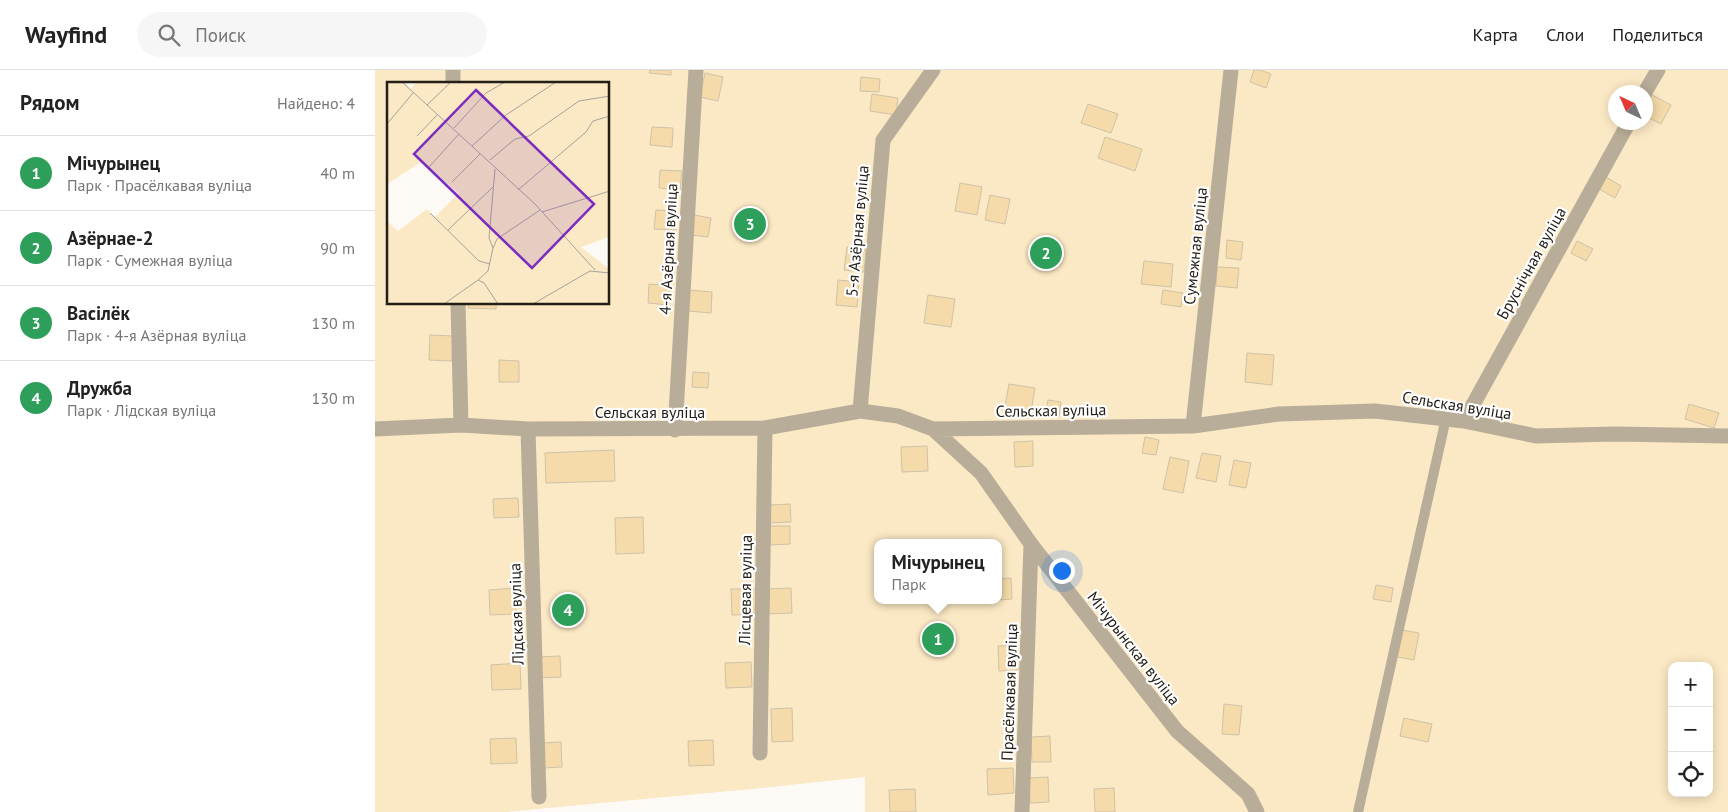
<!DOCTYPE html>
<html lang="ru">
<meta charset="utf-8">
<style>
body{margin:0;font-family:"PT Sans",sans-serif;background:#f6f6f6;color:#222}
.controls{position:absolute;right:15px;bottom:15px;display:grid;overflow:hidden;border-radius:10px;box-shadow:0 2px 12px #0003}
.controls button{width:45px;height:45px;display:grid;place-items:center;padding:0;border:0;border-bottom:1px solid #e0e0e0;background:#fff;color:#222;font:25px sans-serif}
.compass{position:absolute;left:1233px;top:15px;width:45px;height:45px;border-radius:50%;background:#fff;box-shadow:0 2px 12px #0003;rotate:316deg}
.you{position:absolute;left:686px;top:500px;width:18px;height:18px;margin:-12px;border:4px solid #fff;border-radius:50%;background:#1a73e8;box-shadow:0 0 0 8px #1a73e833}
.badge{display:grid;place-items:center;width:32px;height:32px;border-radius:50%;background:#2a59c7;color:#fff;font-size:16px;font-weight:700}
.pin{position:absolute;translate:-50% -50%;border:2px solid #fff;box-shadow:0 1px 5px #0006}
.popup{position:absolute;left:499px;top:469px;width:128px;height:65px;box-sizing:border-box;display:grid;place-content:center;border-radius:10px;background:#fff;filter:drop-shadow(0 1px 4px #0005);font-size:16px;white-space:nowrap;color:#767676}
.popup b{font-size:19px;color:#222}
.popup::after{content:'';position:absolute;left:50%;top:100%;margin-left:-10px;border:10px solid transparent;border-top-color:#fff}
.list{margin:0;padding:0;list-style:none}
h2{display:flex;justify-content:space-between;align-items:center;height:65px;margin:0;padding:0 20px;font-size:21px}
h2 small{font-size:16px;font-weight:400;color:#767676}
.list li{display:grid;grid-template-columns:32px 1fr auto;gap:15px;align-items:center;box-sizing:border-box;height:75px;padding:0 20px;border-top:1px solid #e0e0e0}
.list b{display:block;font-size:19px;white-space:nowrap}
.list p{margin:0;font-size:16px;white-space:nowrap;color:#767676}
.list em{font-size:16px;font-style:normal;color:#767676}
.icon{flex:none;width:28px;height:28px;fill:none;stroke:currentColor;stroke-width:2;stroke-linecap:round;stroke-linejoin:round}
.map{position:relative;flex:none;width:1353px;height:742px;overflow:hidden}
header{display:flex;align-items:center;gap:30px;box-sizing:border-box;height:70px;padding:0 25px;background:#fff;border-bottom:1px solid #e0e0e0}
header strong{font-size:24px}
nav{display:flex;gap:28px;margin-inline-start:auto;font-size:18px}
.search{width:350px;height:45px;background:#f6f6f6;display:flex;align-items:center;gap:12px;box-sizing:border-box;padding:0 18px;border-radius:28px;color:#767676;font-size:19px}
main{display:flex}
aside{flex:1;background:#fff}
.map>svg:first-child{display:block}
.green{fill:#fbe8c4;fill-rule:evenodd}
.building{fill:#f5dba9;stroke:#cec2aa}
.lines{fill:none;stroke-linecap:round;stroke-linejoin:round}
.service{stroke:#b8ad98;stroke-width:10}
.minor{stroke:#b8ad98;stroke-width:15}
.labels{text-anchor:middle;stroke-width:4.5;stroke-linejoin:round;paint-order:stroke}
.street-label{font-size:16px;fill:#231e16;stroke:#fff}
.inset-road{fill:none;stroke:#a6a29c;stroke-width:1}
.view{fill:#7b2cbf;fill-opacity:0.15;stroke:#7b2cbf;stroke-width:2.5}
.inset-edge{fill:none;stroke:#231e16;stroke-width:2.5}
</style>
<header>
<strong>Wayfind</strong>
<div class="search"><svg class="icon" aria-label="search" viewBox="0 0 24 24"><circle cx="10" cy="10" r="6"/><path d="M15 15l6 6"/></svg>Поиск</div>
<nav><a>Карта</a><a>Слои</a><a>Поделиться</a></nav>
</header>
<main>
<aside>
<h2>Рядом<small>Найдено: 4</small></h2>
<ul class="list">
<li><span class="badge" style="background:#2e9e5b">1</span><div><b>Мічурынец</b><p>Парк · Прасёлкавая вуліца</p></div><em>40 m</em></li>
<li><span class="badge" style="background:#2e9e5b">2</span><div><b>Азёрнае-2</b><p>Парк · Сумежная вуліца</p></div><em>90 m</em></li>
<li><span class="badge" style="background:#2e9e5b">3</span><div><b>Васілёк</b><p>Парк · 4-я Азёрная вуліца</p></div><em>130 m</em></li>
<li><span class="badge" style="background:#2e9e5b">4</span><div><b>Дружба</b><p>Парк · Лідская вуліца</p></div><em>130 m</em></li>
</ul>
</aside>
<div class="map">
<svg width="1353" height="742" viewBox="0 0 1353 742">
<rect width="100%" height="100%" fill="#fdfaf5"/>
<path class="green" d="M0,0h1353v742h-863v-35l-103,11 -256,24h-131zM14,14h220v220h-220zM1240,22h30v30h-30zM503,473h120v57h-120zM1297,596h37v127h-37z"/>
<path class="building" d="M275,0h21v5l-22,-2z
M879,0h6l11,4 -5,14 -16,-6z
M330,3l18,4 -5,24 -18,-4z
M486,7l19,2 -1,13 -19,-1z
M497,24l26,4 -2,17 -26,-4z
M1277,25l19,10 -10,19 -16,-8v-8z
M713,34l30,10 -7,19 -30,-10z
M277,57l21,1 -1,19 -22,-2z
M730,67l37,12 -7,22 -37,-13z
M285,100l22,1 -2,19 -21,-2z
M1231,107l15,9 -6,12 -16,-9z
M585,113l22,4 -5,28 -22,-4z
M615,125l20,4 -5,25 -20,-4z
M281,140l21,1 -1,19 -22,-1z
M319,145l17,3 -3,19 -17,-2z
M852,170l16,2 -2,18 -15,-2z
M1202,171l16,8 -7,12 -15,-8z
M472,177l19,3 -2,22 -20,-2z
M769,191l29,3 -2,23 -30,-3z
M842,197l22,1 -2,20 -21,-2z
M463,210l21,2 -2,25 -21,-2z
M274,214l22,2 -2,19 -21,-2z
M313,220l24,2 -1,21 -24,-2z
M788,220l20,3 -2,14 -20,-3z
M553,225l27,4 -4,28 -27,-4z
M94,234h27v5l-28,-1z
M55,265l23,1 -1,25 -23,-1z
M872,283l27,2 -2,30 -27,-3z
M124,290l20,1v21h-20z
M318,302l16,1 -1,15 -16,-1z
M634,314l26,4 -5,29 -26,-5z
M673,330l13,2 -2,15 -14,-2z
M1314,334l30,9 -5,15 -29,-9z
M770,367l14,3 -3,15 -14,-2z
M658,371v25l-18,1 -1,-25z
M552,376l1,25 -26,1 -1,-25z
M239,380l1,31 -69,2 -1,-30z
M827,383l19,3 -5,26 -20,-4z
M795,387l19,4 -6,32 -20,-4z
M859,390l17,3 -5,25 -17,-3z
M143,428l1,19 -25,1 -1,-19z
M415,434l1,18 -21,1 -1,-18z
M268,447l1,36 -28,1 -1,-36z
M394,456h21v18l-20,1z
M636,508l1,21 -14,1v-21z
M1001,515l17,3 -2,14 -18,-3z
M140,518l1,26 -26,1 -1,-25z
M416,518l1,25 -26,1 -1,-25z
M356,519h26l1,25 -26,1z
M1027,560l17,3 -5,27 -17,-3z
M642,575l1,25 -19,1 -1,-25z
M185,586l1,21 -22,1 -1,-21z
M376,592l1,25 -26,1 -1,-25z
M145,593l1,26 -29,1 -1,-25z
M849,634l18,2 -3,29 -17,-1z
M417,638l1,33 -21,1 -1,-33z
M1029,648l28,6 -4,18 -28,-6z
M675,666l1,26h-19l-1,-25z
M141,668l1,25 -26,1 -1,-25z
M338,670l1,25 -25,1 -1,-25z
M186,672l1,25 -20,1 -1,-25z
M638,698l1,25 -26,2 -1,-26z
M673,707l1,25 -19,1 -1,-25z
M739,718l1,24h-20l-1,-23z
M540,719l1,23h-26l-1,-22z"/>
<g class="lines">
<path class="service" d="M983,742l88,-394"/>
<path class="minor" d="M78,0v14
M1270,22l13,-22
M83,234l3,121
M485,341l23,-271 50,-70
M1089,351l165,-299
M818,356l38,-356
M0,359l86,-4 67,4 237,-1 95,-17 38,5 35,13 260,-3 86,-12 96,-3 89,10 72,15 79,-2 113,2
M153,359l11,368
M558,359l48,44 50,71 146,187 71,63 9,18
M300,360l21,-360
M385,683l5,-325
M647,742l9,-268"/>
</g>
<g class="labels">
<g class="street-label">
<text transform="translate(482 161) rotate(-85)" y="6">5-я Азёрная вуліца</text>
<text transform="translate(820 176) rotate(-84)" y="6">Сумежная вуліца</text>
<text transform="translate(293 179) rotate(-87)" y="6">4-я Азёрная вуліца</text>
<text transform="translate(1156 193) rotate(-61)" y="6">Бруснічная вуліца</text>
<text transform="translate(1082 335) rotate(9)" y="6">Сельская вуліца</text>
<text transform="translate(676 340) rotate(-1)" y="6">Сельская вуліца</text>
<text x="275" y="348">Сельская вуліца</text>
<text transform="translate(370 520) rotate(-89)" y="6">Лісцевая вуліца</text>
<text transform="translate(141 544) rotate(-92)" y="6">Лідская вуліца</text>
<text transform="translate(759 578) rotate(52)" y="6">Мічурынская вуліца</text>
<text transform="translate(634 622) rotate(-88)" y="6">Прасёлкавая вуліца</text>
</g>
</g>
<g transform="translate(12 12)">
<rect width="222" height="222" fill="#fdfaf5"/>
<path d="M0,0h17l7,7 5,-7h193v155l-28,10 28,22v35h-222v-83l11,10 29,-22 8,8 24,-24 -38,-31 -34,22z" fill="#fbe8c4"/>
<path class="inset-road" d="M15,0l133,122 60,66M40,23l24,-23M0,42l26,-31M67,46l32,-35 19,-11M30,54l21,-22M85,64l34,-31 50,-33M103,78l25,-21 14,-3 50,-35 31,-5M42,85l30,-33M108,87l-6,69 4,10 -5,23 -10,9 6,3 14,21M65,100l28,-28M131,108l68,-58 7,-11 17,-5M155,130l68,-21M43,131l49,48 11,3M61,148l45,-43M106,166l4,-9 43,-29M57,222l34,-24M146,222l57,-33 20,2"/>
<path class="view" d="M89,8l118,114 -62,64 -118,-114z"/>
<rect width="222" height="222" class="inset-edge"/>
</g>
</svg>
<div class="controls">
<button>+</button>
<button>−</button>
<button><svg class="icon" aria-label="locate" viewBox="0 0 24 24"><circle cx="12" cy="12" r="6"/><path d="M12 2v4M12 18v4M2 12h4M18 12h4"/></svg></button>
</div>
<svg class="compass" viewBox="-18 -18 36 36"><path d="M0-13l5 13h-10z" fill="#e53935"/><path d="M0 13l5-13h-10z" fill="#767676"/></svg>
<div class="you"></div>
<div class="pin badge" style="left:563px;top:569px;background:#2e9e5b">1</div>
<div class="popup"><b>Мічурынец</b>Парк</div>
<div class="pin badge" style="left:671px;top:183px;background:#2e9e5b">2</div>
<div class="pin badge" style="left:375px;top:154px;background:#2e9e5b">3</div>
<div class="pin badge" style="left:193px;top:540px;background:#2e9e5b">4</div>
</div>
</main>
